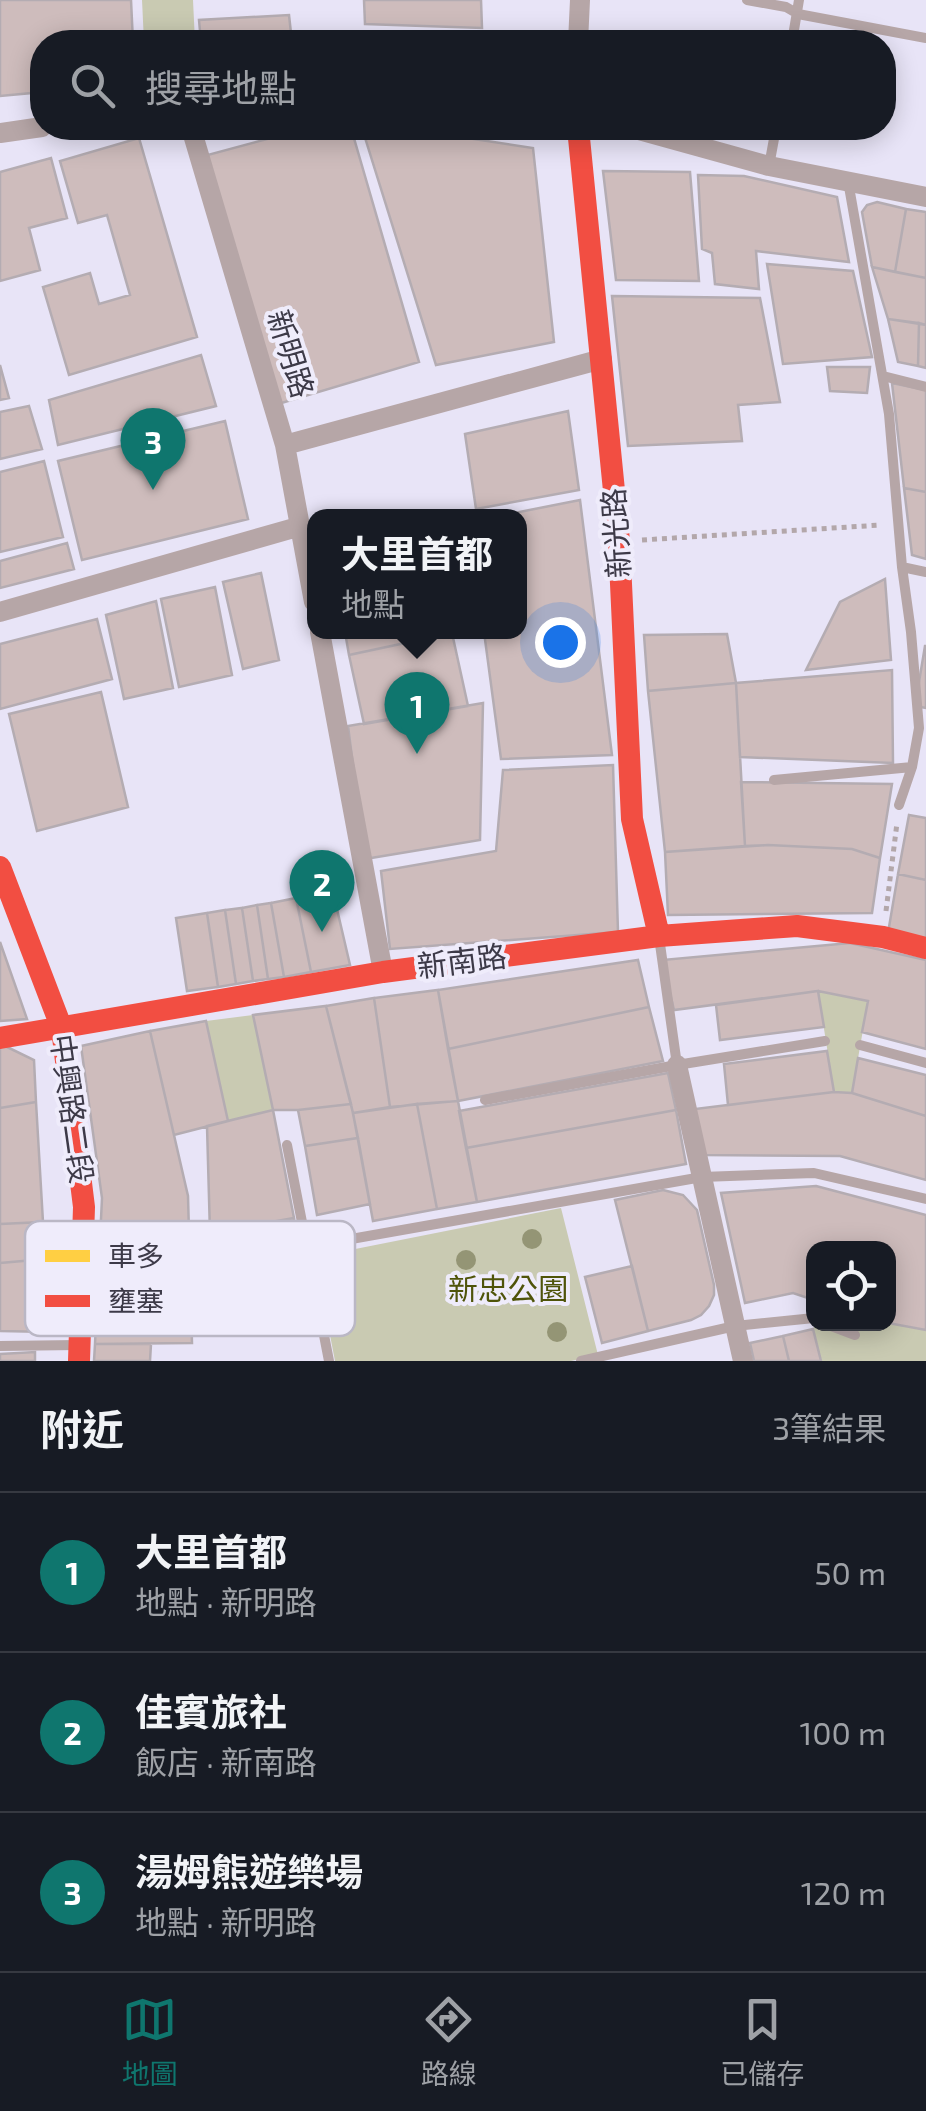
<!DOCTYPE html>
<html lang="zh-TW">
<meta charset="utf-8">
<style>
body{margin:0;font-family:"Exo 2","Noto Sans TC",sans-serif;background:#20242c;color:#f1f3f6}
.controls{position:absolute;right:30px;bottom:30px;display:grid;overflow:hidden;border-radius:20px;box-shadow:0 5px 25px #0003}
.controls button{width:90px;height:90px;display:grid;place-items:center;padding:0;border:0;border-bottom:2px solid #363941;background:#171b24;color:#f1f3f6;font:50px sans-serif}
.you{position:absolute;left:560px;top:642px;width:35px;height:35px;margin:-25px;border:8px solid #fff;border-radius:50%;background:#1a73e8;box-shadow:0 0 0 15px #1a73e833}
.badge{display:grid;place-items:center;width:65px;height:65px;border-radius:50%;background:#0f766e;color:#fff;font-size:32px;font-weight:700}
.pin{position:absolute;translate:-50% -82px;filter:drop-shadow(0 2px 5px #0008)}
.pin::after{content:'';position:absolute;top:52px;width:35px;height:30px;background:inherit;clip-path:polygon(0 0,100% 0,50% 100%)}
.popup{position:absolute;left:307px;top:509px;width:220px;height:130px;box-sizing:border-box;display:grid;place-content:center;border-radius:20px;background:#171b24;filter:drop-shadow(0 2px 8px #0005);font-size:32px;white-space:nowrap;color:#9ea1a6}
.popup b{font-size:38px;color:#f1f3f6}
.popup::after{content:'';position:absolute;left:50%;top:100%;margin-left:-20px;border:20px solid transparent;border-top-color:#171b24}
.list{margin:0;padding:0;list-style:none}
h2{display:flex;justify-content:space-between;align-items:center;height:130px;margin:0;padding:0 40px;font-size:42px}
h2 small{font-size:32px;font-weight:400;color:#9ea1a6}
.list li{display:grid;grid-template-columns:65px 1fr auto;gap:30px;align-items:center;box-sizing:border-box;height:160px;padding:0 40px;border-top:2px solid #363941}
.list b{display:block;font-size:38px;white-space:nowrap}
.list p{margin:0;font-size:32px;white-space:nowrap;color:#9ea1a6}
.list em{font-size:32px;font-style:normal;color:#9ea1a6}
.icon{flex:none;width:55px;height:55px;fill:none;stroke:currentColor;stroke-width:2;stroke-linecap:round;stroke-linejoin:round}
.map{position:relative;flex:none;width:926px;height:1361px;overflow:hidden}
.search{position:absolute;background:#171b24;box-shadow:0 5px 25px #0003;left:30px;right:30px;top:30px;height:110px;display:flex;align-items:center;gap:25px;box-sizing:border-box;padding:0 35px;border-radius:40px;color:#9ea1a6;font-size:38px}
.sheet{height:610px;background:#171b24}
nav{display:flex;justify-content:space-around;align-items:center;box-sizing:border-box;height:140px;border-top:2px solid #363941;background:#171b24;font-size:28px;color:#9ea1a6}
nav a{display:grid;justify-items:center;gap:5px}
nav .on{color:#0f766e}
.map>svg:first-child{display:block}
.green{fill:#c9cab2}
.building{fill:#cebcbc;stroke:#b4acb2;stroke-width:2.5}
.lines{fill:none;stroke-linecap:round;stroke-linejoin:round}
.path{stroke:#b3a7aa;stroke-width:5;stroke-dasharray:5 5;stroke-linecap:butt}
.lane{stroke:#b6a6a7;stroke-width:10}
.street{stroke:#b6a6a7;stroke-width:20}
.jam{stroke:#f24e42;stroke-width:22}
.tree{fill:#949575}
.labels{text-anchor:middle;stroke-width:8;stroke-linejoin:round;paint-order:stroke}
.street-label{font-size:30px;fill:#3d3a48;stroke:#efecfb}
.park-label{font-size:30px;fill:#4f540a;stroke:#efecfb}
.key{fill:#efecfb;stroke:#bab7c5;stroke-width:2.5}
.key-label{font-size:28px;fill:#3d3a48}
</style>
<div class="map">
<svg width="926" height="1361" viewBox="0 0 926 1361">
<rect width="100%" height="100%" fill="#e8e4f7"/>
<path class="green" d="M142,0h51l2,42h-51z
M818,991l50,10 -16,92 -18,-1z
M253,1015l20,95 -45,11 -22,-100z
M561,1208l37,147 -27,6h-236l-20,-104z
M889,1323l37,7v31h-105l-8,-32 3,-5z"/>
<path class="building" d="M0,0h131l2,42h-91v50l-42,4z
M364,0h117l1,28 -117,-4z
M289,15l3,27h-91l-2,-22z
M308,128h43l68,234 -144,43 -75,-248z
M362,128h40l131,20 21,194 -118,23z
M139,138l58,199 -128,38 -26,-88 47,-14 9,31 31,-9 -23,-80 -29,8 -18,-62z
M51,158l16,60 -38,10 11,42 -40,11v-109z
M603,171l87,1 9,109 -83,-1z
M698,175l46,1 93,21 12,65 -93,-11 3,38 -44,-5 -3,-31 -10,-4z
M877,202l29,7 -11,63 -23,-5 -10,-55 5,-7z
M906,209l20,3v66l-31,-6z
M767,264l86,7 19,86 -89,7z
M872,267l54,11v47l-38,-6z
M612,296l148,2 20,104 -42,3 4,36 -114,5z
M888,319l31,4 -1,43 -20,-4z
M919,323l7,2v43l-8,-2z
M201,355l15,51 -158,39 -9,-45z
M0,365l9,33 -9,2z
M827,367h43l-3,26 -37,-2z
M892,383l34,7v102l-22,-4z
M29,406l13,43 -42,10v-47z
M568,411l11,79 -103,19 -11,-75z
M225,421l23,98 -166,41 -24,-99z
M44,461l19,76 -63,15v-80z
M904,488l22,4v67l-14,-4z
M580,500l32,255 -111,4 -17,-127h36v-116h-21z
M67,543l7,26 -74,19v-27z
M261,573l18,87 -36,9 -20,-87z
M885,579l6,81 -85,10 34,-68z
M215,587l17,88 -53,12 -18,-88z
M156,601l17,87 -49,11 -18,-84z
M97,619l15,60 -112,30v-65z
M345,632h106l1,1 -103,22z
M452,633l16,73 -104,18 -15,-69z
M727,634l9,49 -88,8 -4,-56z
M925,646h1v62l-11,-2z
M892,670l1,93 -153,-6 -4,-74z
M736,683l9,163 -80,6 -17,-161z
M101,692l27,115 -91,24 -28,-117z
M483,703l-3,137 -115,19 -17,-133z
M613,765l5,167 -228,17 -9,-78 115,-20 7,-81z
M741,782l151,2 -12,74 -28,-9 -84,-4 -23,1z
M909,815l17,3v62l-28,-6z
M768,845l84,4 28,9 -8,55 -204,2 -3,-63z
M898,874l28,6v63l-38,-10z
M333,892l17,73 -39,7 -15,-74z
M296,898l15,74 -27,5 -13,-74z
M271,903l13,74 -16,2 -11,-74z
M257,905l11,74 -15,2 -11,-73z
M242,908l11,73 -17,3 -11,-74z
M225,910l11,74 -18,3 -11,-74z
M207,913l11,74 -31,4 -11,-73z
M0,942l27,77 -27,2z
M850,943l76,17v89l-64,-17 6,-31 -50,-10 -144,19 -12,-50z
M638,960l11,47 -201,42 -10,-59z
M438,990l20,111 -68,6 -16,-109z
M818,991l6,36 -104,13 -4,-35z
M374,998l16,109 -37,6 -27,-107z
M326,1006l25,98 -53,6h-25l-20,-95z
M649,1007l14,54 -205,40 -10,-52z
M206,1021l22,100 -54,14 -24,-104z
M150,1031l38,165 4,147 -97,1 7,-146 -21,-152z
M5,1046l29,14 2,42 -36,6v-61z
M827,1051l7,41 -106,13 -4,-41z
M858,1058l68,17v41l-74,-23z
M668,1073l8,37 -210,38 -7,-37z
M834,1092l18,1 74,23v64l-86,-24 -136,-1 -9,-46z
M458,1101l19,101 -40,7 -20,-105z
M36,1102l7,120 -43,2v-116z
M351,1104l7,34 -53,8 -7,-36z
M417,1104l20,105 -64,12 -20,-108z
M273,1110l21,108 -84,15 -3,-107z
M676,1110l10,54 -209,38 -11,-54z
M358,1138l12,66 -53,11 -12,-69z
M816,1186l110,29v115l-38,-7v-75h-74v52l-21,-7 -48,10 -24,-110z
M663,1190l20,5 14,15 17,75v10l-5,11 -8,9 -10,5 -43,11 -33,-131z
M294,1218l11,69 -93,18 -2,-72z
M43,1222l2,37 -45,4v-39z
M45,1259l4,73 -49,-1v-68z
M632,1266l16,65 -46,12 -17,-66z
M813,1329l8,32h-32l-6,-25z
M783,1336l6,25h-35l-4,-18z
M95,1344h56l-1,17h-56z
M35,1352v9h-35v-7z"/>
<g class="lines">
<path class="path" d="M642,540l239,-15
M886,911l11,-88"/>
<path class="lane" d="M747,0l39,7 12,7 128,24
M792,42l7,-42
M769,166l7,-38
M848,181l41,233 13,153 9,65 8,96 -7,39 -13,38
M883,376l43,11
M902,567l24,5
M774,780l138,-13
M659,937l18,128
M860,1045l66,18
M485,1100l192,-35 148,-24
M287,1145l42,216
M306,1247l396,-70 112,-4 112,26
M826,1324l29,11
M0,1346l78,-1
M581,1361l154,-35 79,-8"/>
<path class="street" d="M578,42l2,-42
M191,128l94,317 29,157
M632,128l137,38 157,31
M0,133l42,-6
M285,445l317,-86
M0,612l301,-86
M320,632l63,340
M677,1065l66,296"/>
<path class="jam" d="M578,128l41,413 13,278 27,117
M0,867l62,162 22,178 -5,154
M0,1038l383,-66 276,-36 138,-10 86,11 43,11"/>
</g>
<g class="tree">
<circle cx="532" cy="1239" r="10"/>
<circle cx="466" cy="1260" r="10"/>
<circle cx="557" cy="1332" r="10"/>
</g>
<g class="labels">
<g class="street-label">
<text transform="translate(290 354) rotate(73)" y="10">新明路</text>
<text transform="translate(617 533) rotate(-94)" y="10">新光路</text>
<text transform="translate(462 962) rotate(-7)" y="10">新南路</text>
<text transform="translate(71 1109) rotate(82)" y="10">中興路二段</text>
</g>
<g class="park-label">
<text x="508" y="1300">新忠公園</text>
</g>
</g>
<rect x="25" y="1221" width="330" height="115" rx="15" class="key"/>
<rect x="45" y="1250" width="45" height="12" fill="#ffcf43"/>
<rect x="45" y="1295" width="45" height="12" fill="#f24e42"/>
<g class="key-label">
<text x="108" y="1266">車多</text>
<text x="108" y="1311">壅塞</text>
</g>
</svg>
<div class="controls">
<button><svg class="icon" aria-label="locate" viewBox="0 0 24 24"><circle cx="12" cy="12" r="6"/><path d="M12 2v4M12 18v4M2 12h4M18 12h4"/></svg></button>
</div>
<div class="you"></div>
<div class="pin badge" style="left:417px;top:754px">1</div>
<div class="popup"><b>大里首都</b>地點</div>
<div class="pin badge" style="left:322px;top:932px">2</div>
<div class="pin badge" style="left:153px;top:490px">3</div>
<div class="search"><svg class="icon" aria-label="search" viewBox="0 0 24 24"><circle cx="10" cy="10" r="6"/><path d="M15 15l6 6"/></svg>搜尋地點</div>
</div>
<section class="sheet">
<h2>附近<small>3筆結果</small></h2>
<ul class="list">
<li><span class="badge">1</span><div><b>大里首都</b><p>地點 · 新明路</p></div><em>50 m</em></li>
<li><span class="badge">2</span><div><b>佳賓旅社</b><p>飯店 · 新南路</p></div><em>100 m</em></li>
<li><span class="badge">3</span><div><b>湯姆熊遊樂場</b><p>地點 · 新明路</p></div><em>120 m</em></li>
</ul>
</section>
<nav>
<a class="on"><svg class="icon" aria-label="map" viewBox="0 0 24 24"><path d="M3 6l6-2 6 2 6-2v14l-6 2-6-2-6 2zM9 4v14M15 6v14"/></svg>地圖</a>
<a><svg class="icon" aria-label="directions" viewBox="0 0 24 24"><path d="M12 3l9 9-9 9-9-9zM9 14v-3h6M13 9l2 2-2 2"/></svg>路線</a>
<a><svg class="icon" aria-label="saved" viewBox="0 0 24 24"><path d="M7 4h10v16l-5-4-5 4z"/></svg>已儲存</a>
</nav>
